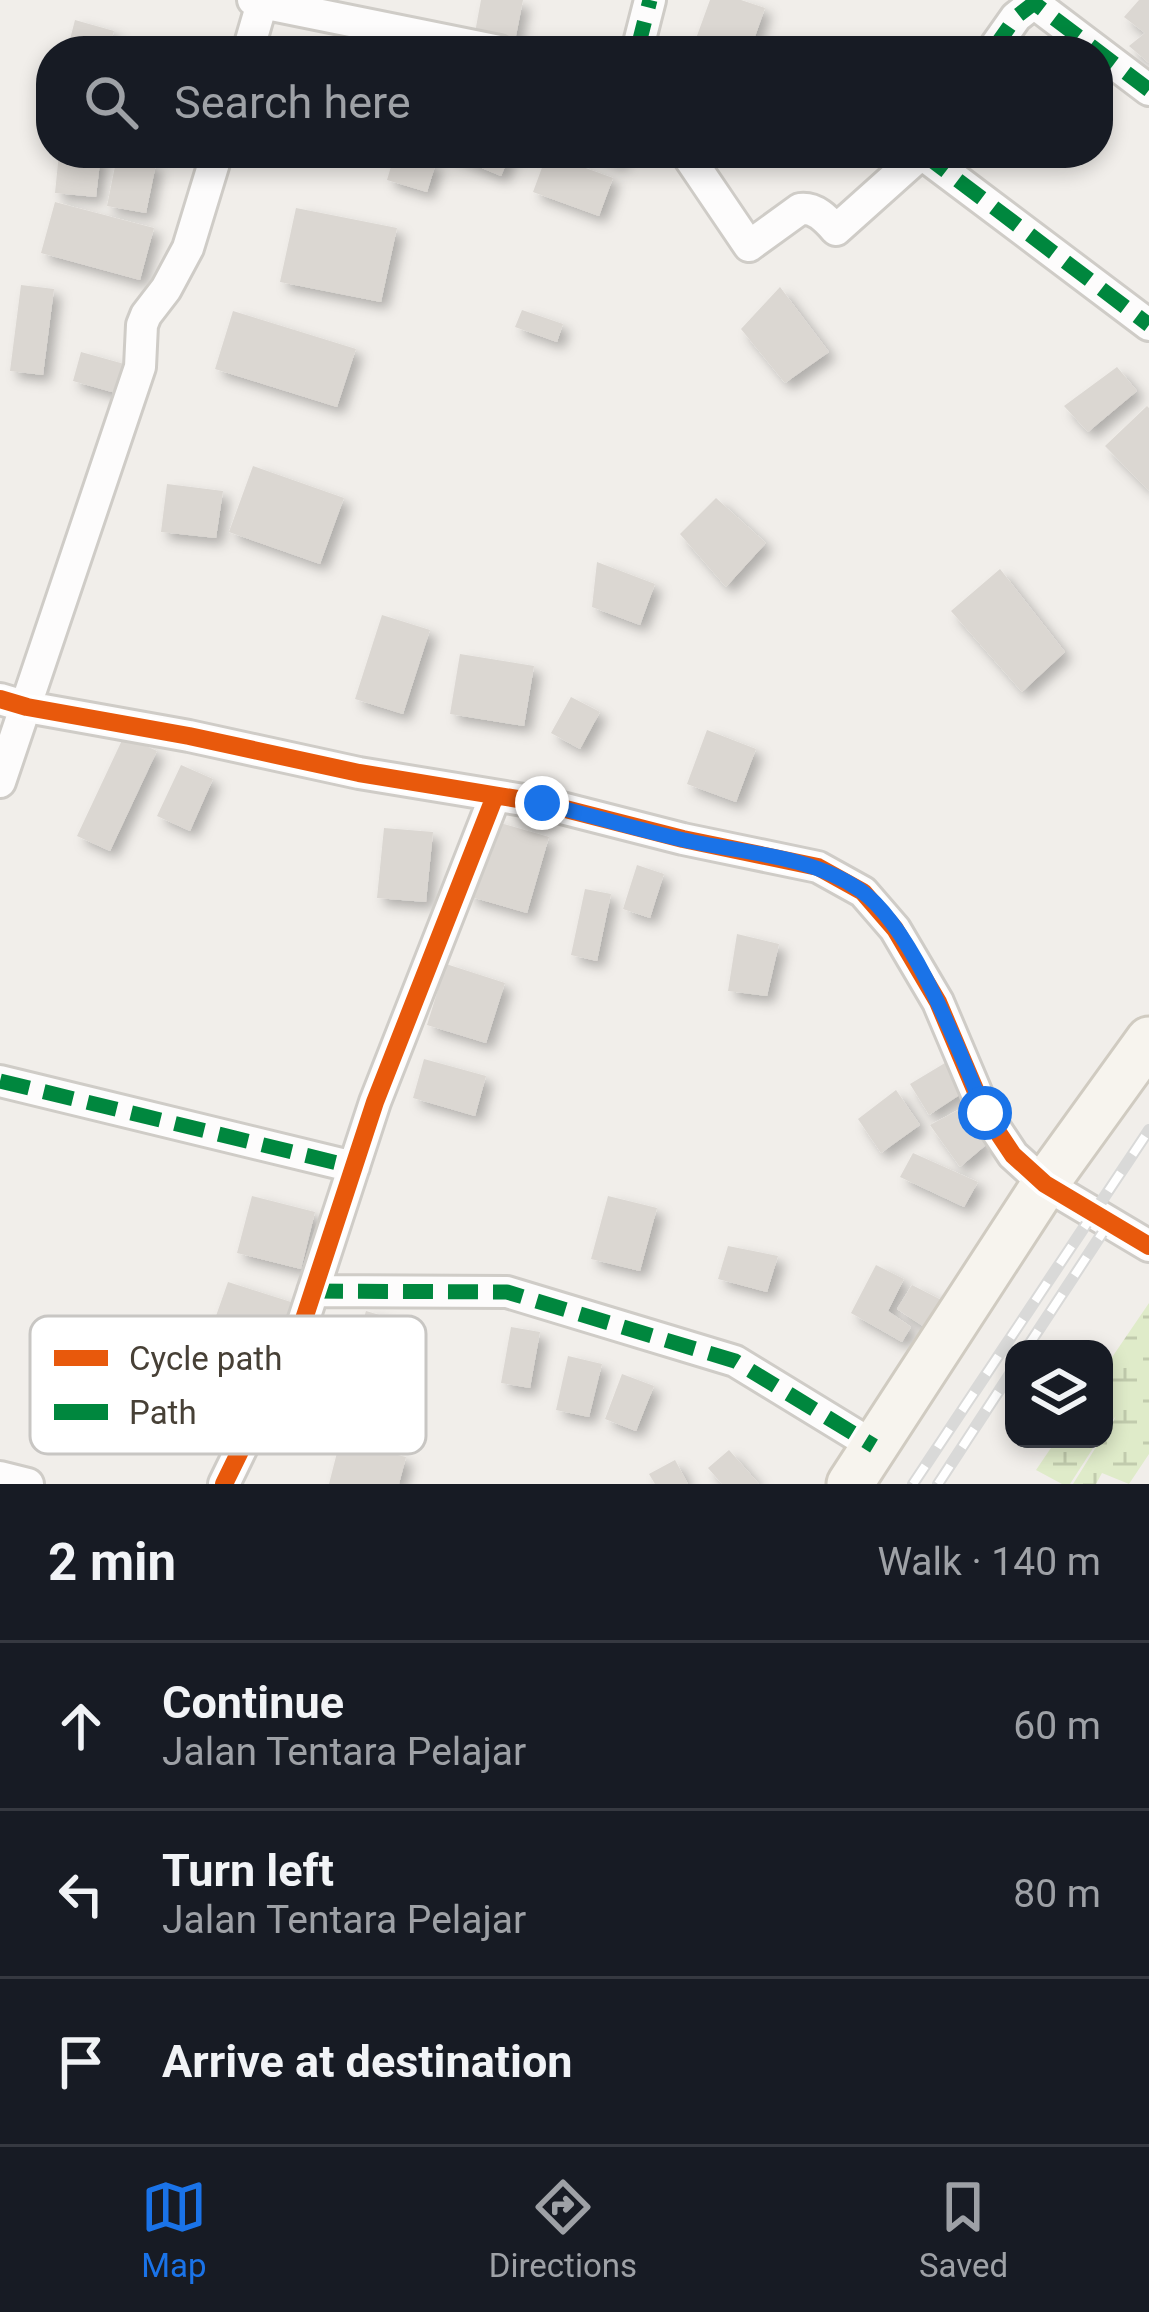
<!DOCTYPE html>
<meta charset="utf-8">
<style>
body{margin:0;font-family:Roboto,sans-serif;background:#242831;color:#f1f3f6}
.controls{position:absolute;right:36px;bottom:36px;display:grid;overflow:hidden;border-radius:24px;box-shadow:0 6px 18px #0003}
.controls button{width:108px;height:108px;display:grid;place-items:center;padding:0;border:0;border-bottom:3px solid #363941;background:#171b24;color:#f1f3f6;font:60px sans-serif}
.stop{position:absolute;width:36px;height:36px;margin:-27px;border:9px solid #1a73e8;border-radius:50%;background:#fff}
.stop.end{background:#1a73e8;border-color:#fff;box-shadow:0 3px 12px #0008}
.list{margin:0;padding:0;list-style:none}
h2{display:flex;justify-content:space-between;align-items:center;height:156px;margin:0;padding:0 48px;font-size:51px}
h2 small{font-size:39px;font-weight:400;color:#9ea1a6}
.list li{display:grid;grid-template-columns:78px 1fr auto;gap:36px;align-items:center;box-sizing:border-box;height:168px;padding:0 48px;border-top:3px solid #363941}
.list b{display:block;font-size:45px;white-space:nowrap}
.list p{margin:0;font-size:39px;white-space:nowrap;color:#9ea1a6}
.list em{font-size:39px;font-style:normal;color:#9ea1a6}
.icon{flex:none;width:66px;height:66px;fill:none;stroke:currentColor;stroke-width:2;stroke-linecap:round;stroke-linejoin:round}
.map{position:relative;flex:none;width:1149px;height:1484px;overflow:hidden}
.search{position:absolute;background:#171b24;box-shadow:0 6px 18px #0003;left:36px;right:36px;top:36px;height:132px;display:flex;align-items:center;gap:30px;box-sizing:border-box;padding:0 42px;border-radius:48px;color:#9ea1a6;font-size:45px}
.sheet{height:660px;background:#171b24}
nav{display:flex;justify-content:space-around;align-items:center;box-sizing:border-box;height:168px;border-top:3px solid #363941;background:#171b24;font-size:33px;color:#9ea1a6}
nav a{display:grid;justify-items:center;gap:6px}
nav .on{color:#1a73e8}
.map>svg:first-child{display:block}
.wetland{fill:url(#wetland-marsh)}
.building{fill:#dbd7d2;filter:url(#shadow)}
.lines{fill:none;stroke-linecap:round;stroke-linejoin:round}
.street-casing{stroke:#cfccc7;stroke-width:36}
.secondary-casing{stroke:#d0cbc1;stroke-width:51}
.street{stroke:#fdfcfc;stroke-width:30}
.secondary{stroke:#f7f4ee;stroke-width:45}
.rail-casing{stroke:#d9d9d8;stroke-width:12}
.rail{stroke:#fff;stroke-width:8;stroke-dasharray:22;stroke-linecap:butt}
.quiet{stroke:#00873e;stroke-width:15;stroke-dasharray:30 15;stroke-linecap:butt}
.cycleway-casing{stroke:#fff;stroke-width:26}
.cycleway{stroke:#e8590c;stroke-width:18}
.route{stroke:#1a73e8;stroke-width:15}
.key{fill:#fff;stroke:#c8c6c3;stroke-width:3}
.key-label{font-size:33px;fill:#474036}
</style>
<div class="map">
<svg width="1149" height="1484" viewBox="0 0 1149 1484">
<defs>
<pattern id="wetland-marsh" width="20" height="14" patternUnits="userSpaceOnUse" patternTransform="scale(3)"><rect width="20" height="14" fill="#dfebc9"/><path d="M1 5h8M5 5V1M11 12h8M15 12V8" fill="none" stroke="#c1cbad"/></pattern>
<filter id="shadow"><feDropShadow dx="7" dy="7" stdDeviation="6" flood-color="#0004"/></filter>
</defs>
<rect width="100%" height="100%" fill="#f1eeea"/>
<path class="wetland" d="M1149,1303v151l-20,30 -27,-11 -6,11h-23l28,-45h3l12,-23 -12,15v-62z
M1057,1439h42l-29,45h-8l-26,-14z"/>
<path class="building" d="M481,0h42l-9,46 -40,-8z
M710,0h31l24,8 -15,43h-35l-21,-7z
M1139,0h10v63l-20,-17 16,-13 -21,-16z
M75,20l39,11 -6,20h-41z
M59,153h42l-5,44 -41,-4z
M395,153l41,10 -9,29 -40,-12z
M446,153h65l-10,23z
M591,153h32l-4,11z
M547,154l66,24 -14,38 -66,-24z
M117,156l39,8 -10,49 -39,-7z
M55,202l99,26 -14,52 -99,-27z
M296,208l101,20 -16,74 -101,-20z
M21,285l33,4 -11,86 -33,-4z
M780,287l49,65 -44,31 -44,-54z
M522,310l41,14 -6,18 -42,-15z
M233,311l123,38 -19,58 -122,-38z
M81,352l54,15 -9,29 -53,-15z
M1117,367l20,24 -49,41 -24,-26z
M1147,406l2,2v83l-44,-45z
M253,466l91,32 -24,66 -91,-32z
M167,484l56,7 -7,47 -55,-6z
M716,498l50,45 -40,44 -46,-53z
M597,562l58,22 -15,41 -48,-18z
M1000,569l65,83 -43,40 -71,-81z
M382,615l48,15 -27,84 -48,-15z
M460,654l74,12 -10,60 -74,-12z
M571,697l29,15 -20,37 -29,-16z
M707,730l49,19 -20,53 -49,-18z
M124,736l33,15 -47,100 -33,-15z
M181,765l32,14 -23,52 -33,-15z
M490,820l59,17 -22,76 -59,-17z
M384,828l49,4 -7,70 -49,-4z
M637,865l27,9 -14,44 -27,-9z
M585,889l26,5 -14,67 -26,-6z
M737,934l42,10 -12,52 -39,-5z
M446,964l59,19 -19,60 -59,-18z
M424,1059l62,17 -11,40 -62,-18z
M945,1063l19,29 -35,23 -19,-31z
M896,1090l24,35 -39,28 -23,-34z
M962,1108l24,37 -26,22 -30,-42z
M913,1153l65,29 -14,25 -64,-30z
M252,1196l63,16 -14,57 -64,-16z
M608,1196l49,12 -17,63 -49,-12z
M728,1246l50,10 -11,36 -49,-13z
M876,1265l28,14 -16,32 23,16 -9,15 -51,-29z
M228,1282l63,20 -17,49 -63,-21z
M912,1285l37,19 -17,28 -35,-23z
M366,1311l34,10 -24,75 -33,-10z
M511,1327l29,5 -10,56 -29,-5z
M568,1356l34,8 -13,53 -33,-7z
M622,1374l32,12 -18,45 -31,-12z
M340,1441l66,16 -7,27h-70z
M729,1450l30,34h-37l-14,-16z
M675,1460l13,24h-33l-6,-10z"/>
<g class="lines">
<g class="street-casing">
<path id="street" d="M262,3l237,48
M248,51l14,-48 -9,-3
M637,51l13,-51
M992,51l24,-34 18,-14 115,87
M686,153l63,93 51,-37c16,-2 27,11 36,21l86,-77
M922,154l227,171
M0,699l27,8 162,29 170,37 183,30 141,36 135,28 45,25 32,37 43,73 47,111 28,42 32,29 104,62
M0,782l140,-415 2,-42 4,-10 20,-26 22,-41 29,-95
M0,1081l354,86
M313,1291l194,1 228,69 139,85
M0,1477l28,7
M224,1484l79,-162 72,-220 120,-306"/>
</g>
<g class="secondary-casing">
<path id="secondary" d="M850,1484l195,-300 104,-144"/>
</g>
<use href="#street" class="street"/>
<use href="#secondary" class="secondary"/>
<g class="rail-casing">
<path id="rail" d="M1026,1349l79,-120
M913,1484l236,-354
M938,1484l76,-116"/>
</g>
<use href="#rail" class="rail"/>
<path class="quiet" d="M637,51l13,-51
M992,51l24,-34 18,-14 115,87
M922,153l227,172
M0,1081l354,86
M313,1291l194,1 228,69 139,85"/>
<g class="cycleway-casing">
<path id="cycleway" d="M0,699l27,8 162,29 170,37 183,30 141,36 135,28 45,25 32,37 43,73 47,111 28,42 32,29 104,62
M224,1484l79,-162 72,-220 120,-306"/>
</g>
<use href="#cycleway" class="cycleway"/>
</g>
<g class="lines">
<path class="route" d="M542,803c47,12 94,26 142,37 58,13 126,15 176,50 54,38 99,161 125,223"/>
</g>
<rect x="30" y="1316" width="396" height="138" rx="18" class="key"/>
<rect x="54" y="1350" width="54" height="16" fill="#e8590c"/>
<rect x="54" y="1404" width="54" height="16" fill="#00873e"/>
<g class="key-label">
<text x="129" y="1370">Cycle path</text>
<text x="129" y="1424">Path</text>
</g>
</svg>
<div class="controls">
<button><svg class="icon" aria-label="layers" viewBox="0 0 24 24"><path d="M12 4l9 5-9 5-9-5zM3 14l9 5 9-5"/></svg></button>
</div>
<div class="stop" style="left:985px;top:1113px"></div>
<div class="stop end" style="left:542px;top:803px"></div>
<div class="search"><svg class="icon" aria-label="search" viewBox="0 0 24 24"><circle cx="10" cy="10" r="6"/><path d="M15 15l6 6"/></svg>Search here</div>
</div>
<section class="sheet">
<h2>2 min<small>Walk · 140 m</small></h2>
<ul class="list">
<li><svg class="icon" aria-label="ahead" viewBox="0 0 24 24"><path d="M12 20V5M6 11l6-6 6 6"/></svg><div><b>Continue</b><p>Jalan Tentara Pelajar</p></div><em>60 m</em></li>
<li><svg class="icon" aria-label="left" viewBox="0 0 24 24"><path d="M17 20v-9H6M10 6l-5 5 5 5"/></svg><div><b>Turn left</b><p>Jalan Tentara Pelajar</p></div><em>80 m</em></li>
<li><svg class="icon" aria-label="arrive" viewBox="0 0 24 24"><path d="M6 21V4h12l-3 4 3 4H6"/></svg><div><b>Arrive at destination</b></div></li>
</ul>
</section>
<nav>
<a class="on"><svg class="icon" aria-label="map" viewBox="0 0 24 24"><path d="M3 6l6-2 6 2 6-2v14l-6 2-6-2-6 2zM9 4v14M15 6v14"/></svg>Map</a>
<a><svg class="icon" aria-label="directions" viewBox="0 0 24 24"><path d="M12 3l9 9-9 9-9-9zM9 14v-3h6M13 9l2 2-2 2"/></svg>Directions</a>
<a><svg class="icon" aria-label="saved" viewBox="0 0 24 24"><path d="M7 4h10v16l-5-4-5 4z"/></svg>Saved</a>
</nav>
